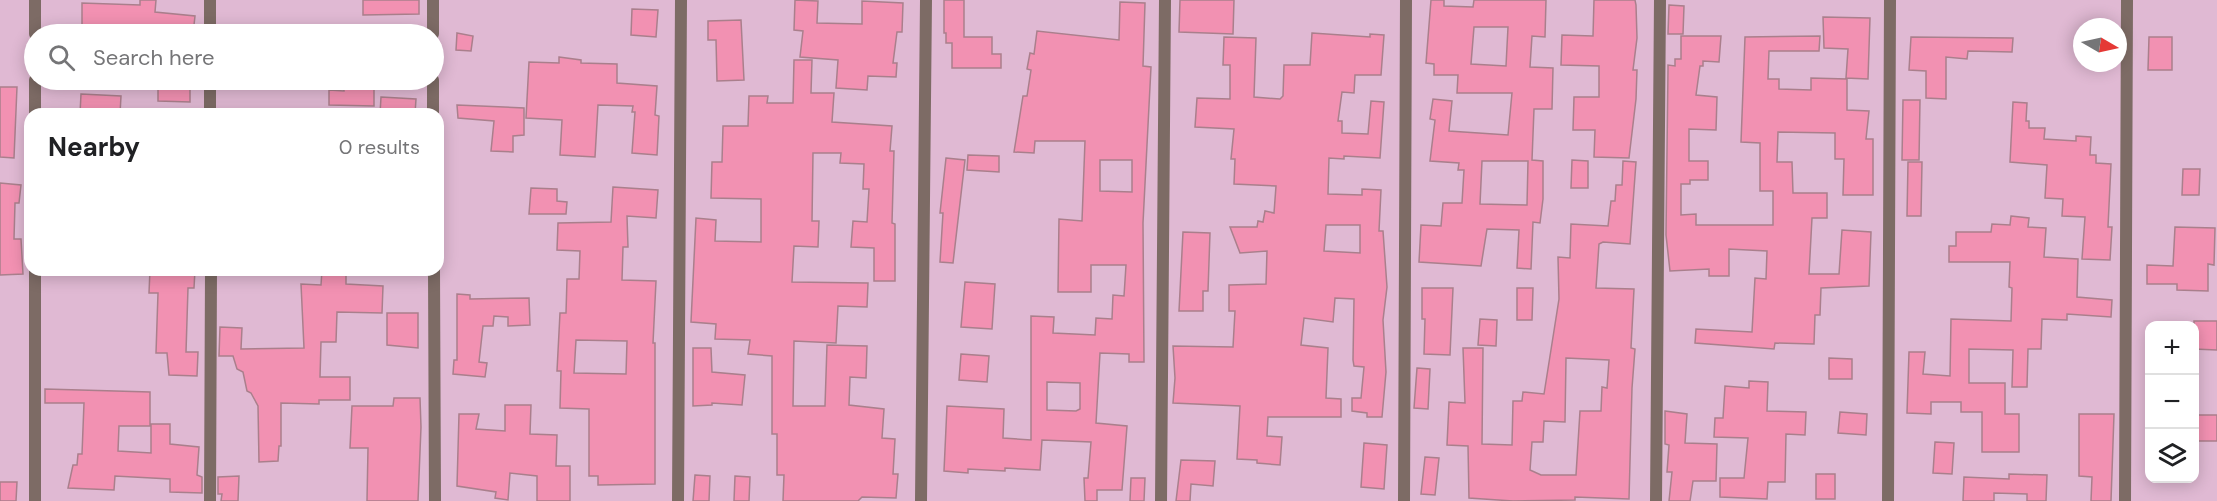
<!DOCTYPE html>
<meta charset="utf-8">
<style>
body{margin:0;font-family:"DM Sans",sans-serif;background:#f2f2f2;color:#202124}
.controls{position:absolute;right:18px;bottom:18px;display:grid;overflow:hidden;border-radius:12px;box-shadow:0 3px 15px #0003}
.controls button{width:54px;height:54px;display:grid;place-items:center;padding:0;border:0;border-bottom:2px solid #e0e0e0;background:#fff;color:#202124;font:30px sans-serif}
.compass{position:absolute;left:2073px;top:18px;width:54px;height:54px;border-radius:50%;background:#fff;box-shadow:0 3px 15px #0003;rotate:99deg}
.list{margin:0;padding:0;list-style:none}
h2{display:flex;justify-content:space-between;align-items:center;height:78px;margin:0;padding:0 24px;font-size:26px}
h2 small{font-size:20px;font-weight:400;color:#757577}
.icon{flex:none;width:33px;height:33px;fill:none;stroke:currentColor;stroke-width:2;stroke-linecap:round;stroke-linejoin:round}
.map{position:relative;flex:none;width:2217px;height:501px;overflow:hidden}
.search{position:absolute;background:#fff;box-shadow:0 3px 15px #0003;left:24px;top:24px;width:420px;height:66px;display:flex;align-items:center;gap:15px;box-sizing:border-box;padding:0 21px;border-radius:33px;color:#757577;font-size:22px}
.panel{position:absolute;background:#fff;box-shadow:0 3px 15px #0003;left:24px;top:108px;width:420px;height:168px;border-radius:18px}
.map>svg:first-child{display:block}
.building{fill:#f291b2;stroke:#aa7f8c;stroke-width:1.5;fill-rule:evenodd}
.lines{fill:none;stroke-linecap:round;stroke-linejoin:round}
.minor{stroke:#7d6b65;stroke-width:12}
</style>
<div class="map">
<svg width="2217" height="501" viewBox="0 0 2217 501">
<rect width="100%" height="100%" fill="#e0b9d3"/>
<path class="building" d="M140,0h16l-1,12 40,4 -2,18h-111v-31l58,2z
M363,0h56v14l-56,1z
M795,0l23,1 -1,22 45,1v-23l41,2 -1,29h-5l-4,31h4l-1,14 -28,-1 -1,14 -31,-2 2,-28 -38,-3 3,-26 -9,-1z
M944,0h20v37h28v17h9v14h-49v-25h-6v-10h-2z
M1180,0h54l-1,34 -54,-2z
M1431,0h13v6l29,1 1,-7h72l-1,37 -13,-1 -2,31 23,1 -1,41h-18l-2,51 11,1v38l-3,24 -7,-1 -2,47 -14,-1 2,-38 -32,-1 -6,37 -62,-4 2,-37 20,1 2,-23h19l2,-33h-6l1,-7 -29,-2 5,-41 -5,-1 3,-20 19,2 -3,30 59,4 4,-42h-55l1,-18h-24v-11l-8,-1zM1474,27h34l-2,39 -35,-2zM1482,161h46l-1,44 -47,-1z
M1594,0h41l1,5 1,33 -4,32h4l-1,29 -7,59 -35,-1 1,-27h-22l1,-33h25v-31l-38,-1 1,-30 31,1z
M1120,2l25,1 -2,63 8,1 -8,156 1,139h-15v-8l-29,-1 -4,70 31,3 -5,64h-25v11h-12l-1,-23h4l3,-36 -49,-2 -2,30 -35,-2v3l-37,-2v4l-24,-2 3,-65 57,3 -1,29 28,2v-124l23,1 -1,16 42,2 1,-17 16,1 1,-24 11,1 2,-31h-35v27h-33l1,-73 23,2 3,-80h-50l-1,12 -20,-1 9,-56h4l4,-26 -4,-1 3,-16 4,1 3,-23 82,9zM1100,160h32v32l-32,-1zM1047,382l33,1v26l-4,2 -29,-1z
M1669,5l15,1 -1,28h-15z
M632,9l26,1 -2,27 -25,-2z
M1823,17l47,1 -2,61 -22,-1 2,-29 -24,-1z
M741,20l3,60 -27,1 -1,-41h-8v-19z
M457,33l16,3 -2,15 -15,-1z
M1312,33l58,4v-3l14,1 -3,40h-26l-1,18 -12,-1 -4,29h4v12l26,1 3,-33 13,1 -4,56 -36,-2v3l-15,-1 -1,36 34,1v-6l19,1 -2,41h4l4,56 -4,33 3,52 -4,45h-15v-4l-15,-2v-13h9l3,-31 -10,-1 -1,-6 1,-61 -19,-1 -2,24 -29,-4 -3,27 27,3 -2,50 15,1v18h-73l-1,19 15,1 -2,28 -23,-2v-3l-20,-1 3,-53 -67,-3 2,-25 -2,-32 60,1 2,-36h-6v-26l37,-1 1,-33 -27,2 -10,-26h27l1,-6 5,1 2,-11 9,2 2,-27 -42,-2 1,-25h-4l3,-30 -39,-2 2,-29 33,1v-34h-7l1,-28 32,1 -2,59 26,2 3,-3 1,-31h26zM1326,225h34v28l-36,-2z
M1681,36h40l-2,26 -16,-1v5h-3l-4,29 21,2 -1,33 -27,-1v32h19v19h-18v4h-9v31l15,-1v11h77v-34h-13v-48l-19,-1 4,-105 75,-1 -1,15h-50l-1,28h11v10l32,1v-12l36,1v31l22,1 -3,28h7v56h-30l1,-36h-9v-26l-57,-1 -1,30h15l1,31h34v25h-15l-3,56h30l3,-44 29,2 -2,54 -48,2 -1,27h-5l-1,29 -39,-1 -1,6 -79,-6 1,-14 56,3 3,-54 11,1 1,-28 -38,-2v27h-20v-7l-39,2 -4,-36 2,-166v-4l7,1v-7h6z
M1911,37l102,1 -1,14 -44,-1 -1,8 -21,-2v42l-20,-1v-27l-17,-1z
M2149,37h23v33h-24z
M559,57l22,3v3l36,1v19l40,3 -2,29 4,1 -2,39 -25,-2 3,-41h-3l1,-6 -35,-1 -3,52 -35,-2 2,-35 -36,-2 3,-56 30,1z
M794,60h18l-1,33h23l-2,29 60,4 -2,25h4l-2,72 3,1v57h-21v-33l-23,-1 2,-26 14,1 2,-33h-6l1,-25 -24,-1 1,-10h-28l-1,68h7l-1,26 -24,-1 -2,36 76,1 -1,24 -29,-1 -2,37 -42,-2 -1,65h32l2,-61 40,1 -1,32 -16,-1 -1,28 35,4 -2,29 13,1 -2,35h5l-2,24 -34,-1 -4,4h-75l1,-26h-7v-41h-5v-78l-24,-2 2,-14 -35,-1 1,-15 -25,-2 5,-104 20,2 -1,21 46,1v-43l-50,-1 1,-36h10l1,-36h25l1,-30h19l-1,7h26z
M158,80h32v22l-32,-1z
M344,80h30v26l-45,-1v-15l15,1z
M0,87h17l-3,71 -14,-1z
M81,94l40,2 -1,18h-40z
M381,97l35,2 -1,15h-35z
M1903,100h17l-1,60h-17z
M2013,102l14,1 -1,18h3v7h16l-1,11 32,2v-5l15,1 -1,18h6v8l15,1 -3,63h4l-2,33 -28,-1 3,-42 -23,-1 1,-17 -18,-1 2,-33 -37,-3z
M457,105l67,3v27l-11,1v16l-22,-1 3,-30 -36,-3z
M968,155l31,1v16l-32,-2z
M946,158l19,2 -12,103 -13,-1 3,-49h-3z
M1572,160l16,1v27h-17z
M1623,161l13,1 -6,82 -27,-2 -4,2 -3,44 38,1 -3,59 4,1 -3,39 -3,111 -54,-2v3l-62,1 -44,-3 -1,-52 -21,-1 2,-43 16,1 -2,-55h20l-1,96 30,1 1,-44h9l1,-9 21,2 15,-95 -1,-42 12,1 1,-34 37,2 3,-25h4l1,-16h6zM1566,358l43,2 -2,28 -5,-1 -1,24h-21l-4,64h-35l-11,-5 2,-28h11l1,-21 21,1z
M1908,162h14l-1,54h-14z
M2183,169h17l-1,26h-17z
M0,183l21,2 -2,18h-4l-1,36h7l2,35 -23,1z
M613,187l45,3 -2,28 -29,-2 1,31h-5l-1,33 34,1 -3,62h2v141l-57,1v-9h-9v-67l-29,-1 1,-37h-4l3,-58h6l1,-34h12l1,-28 -23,-1 1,-27 53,-1zM576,340l51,1 -1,33 -52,-1z
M531,188l26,1v12l10,1 -1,12h-37z
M2011,216l18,2 -1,9 18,1 -2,29 34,2 -1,38 35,3 -1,17 -44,-3v6l-25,-1 -1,30h-13l-1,38h-15l1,-37 -44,-1v34h36v31h14v38h-37v-40h-21v-10h-30v12l-24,-1 2,-61h16l-2,22 27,2 1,-57 60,2 1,-33 -3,-1 1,-25h-61v-16h7v-14h35l1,-8 18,1z
M2175,227l40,1 -1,37 -6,-1v27l-31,-1v-6h-30v-19l26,1z
M1183,232l27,1 -2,58h-5v20h-24z
M150,270h45l-1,18h-6l-2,64h12l-1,24 -28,-1 -2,-22h-11l2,-60h-9z
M322,270h24v14l37,2 -1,27 -45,-1 -1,30h-15l-1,35h30v23h-31v4l-38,-1v43h-2l-1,15 -19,1 -1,-56 -7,-13 -4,-2 -4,-19 -6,-3 -4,-13h-14l1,-29 22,1 -1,21 63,-1 -3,-64 20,1z
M965,282l30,2 -3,45 -31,-2z
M1422,288h31l-3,67 -26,-1 1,-35h-3z
M1517,288h16l-1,32h-15z
M457,294l13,1v4l59,-1 1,27 -22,1v-9l-14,-1 -1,10h-10l-4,36 8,1 -2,14 -32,-3 1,-14h3z
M387,313h31v35l-31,-3z
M1480,319l17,1 -1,26 -18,-1z
M2194,321h23v29l-23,-1z
M693,348h18l1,24 33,3 -3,30 -30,-2v2l-19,1z
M961,354l28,2 -2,26 -28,-2z
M1829,358l23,1v20h-23z
M1417,368l13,1 -2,40 -14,-1z
M1749,381l19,1 -1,29 39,1 -1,23 -19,-1 -1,48h-17l-1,17 -47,-2v-19h24l4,-40 -34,-1 1,-19h8l2,-32 24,2z
M45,389l105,3v34h-31l-1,25 33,2v-29h19v20l29,3 -2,28 5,2v16l-32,-1v-13l-55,-3 -1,14 -46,-2 5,-23h4l1,-11h4l2,-51h-39z
M394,398h26l1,29 -3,74h-51l1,-53h-18l2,-42h41z
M505,405h26l-1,29 27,1 -1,31h14v35h-33v-25l-27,-3 -2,27 -13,-2 1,-6 -39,-6 2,-72h20l-3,15 29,2z
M1665,411l22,3 -2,29 32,1 -1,37h-23l-3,20h-21l3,-29h-5l2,-27 -4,-1z
M1840,412l27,2 -1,21 -28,-2z
M2079,414h35l-3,87h-20l1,-24 -13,-1z
M2194,415h23v26h-23z
M1935,442l19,1 -2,31 -19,-1z
M1364,443l23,2 -3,44 -23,-2z
M1425,457l14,1 -4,37 -14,-1z
M1181,460l34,1 -2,25 -22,-2 -1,17h-14z
M1816,474h19v25h-19z
M2009,474l38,1 -1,26h-19v-7l-33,-1v8h-31l1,-24 45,2z
M695,475l15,1 -1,25h-16z
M239,476l-1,25h-17l1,-7h-4v-17z
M735,476l15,1 -1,24h-15z
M1131,478h14l-1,23h-14z
M0,482h17l-1,19h-16z"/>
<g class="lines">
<path class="minor" d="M35,0v34
M210,0v34
M433,0v34
M35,80v34
M210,80v34
M433,80v34
M35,270v231
M434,270l1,231
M210,501l1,-231
M678,501l3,-501
M921,501l5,-501
M1161,501l4,-501
M1404,501l2,-501
M1656,501l4,-501
M1888,501l2,-501
M2125,501l2,-501"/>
</g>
</svg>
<div class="controls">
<button>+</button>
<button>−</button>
<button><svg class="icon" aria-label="layers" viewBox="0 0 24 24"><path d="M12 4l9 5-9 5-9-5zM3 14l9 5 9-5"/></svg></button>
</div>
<svg class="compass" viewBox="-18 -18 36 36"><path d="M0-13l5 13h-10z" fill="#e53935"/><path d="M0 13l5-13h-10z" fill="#757577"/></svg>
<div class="search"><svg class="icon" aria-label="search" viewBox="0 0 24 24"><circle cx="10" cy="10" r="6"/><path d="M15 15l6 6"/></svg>Search here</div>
<section class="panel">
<h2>Nearby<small>0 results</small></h2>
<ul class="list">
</ul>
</section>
</div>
